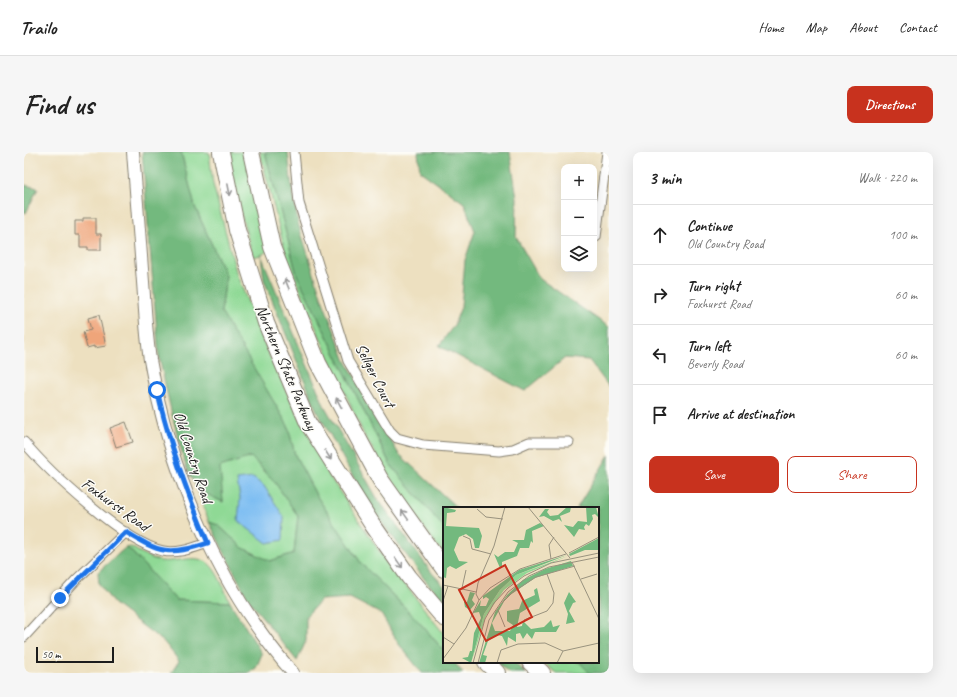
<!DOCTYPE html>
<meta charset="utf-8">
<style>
body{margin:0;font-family:Caveat,sans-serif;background:#f6f6f6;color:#222}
.controls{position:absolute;right:12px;top:12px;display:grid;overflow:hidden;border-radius:8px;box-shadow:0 4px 16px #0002}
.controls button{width:36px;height:36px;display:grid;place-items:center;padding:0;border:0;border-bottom:1px solid #e0e0e0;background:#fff;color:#222;font:20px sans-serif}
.scale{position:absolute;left:12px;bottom:10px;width:78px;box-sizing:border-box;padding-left:4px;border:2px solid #1c1c1c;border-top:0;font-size:11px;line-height:14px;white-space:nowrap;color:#1c1c1c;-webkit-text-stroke:3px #fdfcf7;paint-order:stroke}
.stop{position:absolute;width:12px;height:12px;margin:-9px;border:3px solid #1a73e8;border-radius:50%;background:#fff}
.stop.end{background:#1a73e8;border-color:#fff;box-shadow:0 1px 4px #0008}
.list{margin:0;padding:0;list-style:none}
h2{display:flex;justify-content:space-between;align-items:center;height:52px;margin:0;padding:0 16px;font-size:17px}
h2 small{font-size:13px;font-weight:400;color:#767676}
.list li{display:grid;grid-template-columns:26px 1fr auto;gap:12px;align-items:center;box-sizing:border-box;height:60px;padding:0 16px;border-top:1px solid #e0e0e0}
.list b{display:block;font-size:15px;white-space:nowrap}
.list p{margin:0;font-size:13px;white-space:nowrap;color:#767676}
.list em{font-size:13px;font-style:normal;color:#767676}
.actions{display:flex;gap:8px;padding:12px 16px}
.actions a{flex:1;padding:9px 0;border:1px solid #c8321e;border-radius:8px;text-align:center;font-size:14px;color:#c8321e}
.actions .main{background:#c8321e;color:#fff}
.icon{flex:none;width:22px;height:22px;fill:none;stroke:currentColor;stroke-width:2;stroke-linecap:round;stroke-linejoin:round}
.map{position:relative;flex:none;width:585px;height:521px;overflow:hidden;border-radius:8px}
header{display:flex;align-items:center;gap:24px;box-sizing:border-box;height:56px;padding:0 20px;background:#fff;border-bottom:1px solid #e0e0e0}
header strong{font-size:19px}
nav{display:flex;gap:22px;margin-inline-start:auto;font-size:14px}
.intro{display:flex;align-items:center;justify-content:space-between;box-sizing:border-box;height:96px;padding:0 24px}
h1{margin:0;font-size:28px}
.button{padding:10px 18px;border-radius:8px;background:#c8321e;color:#fff;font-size:14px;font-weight:700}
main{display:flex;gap:24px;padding:0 24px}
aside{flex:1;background:#fff;border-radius:8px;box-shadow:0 4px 16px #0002}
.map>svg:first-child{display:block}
.green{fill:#8fd995;stroke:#567a58}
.forest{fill:#73b97e;stroke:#486a4d}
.water{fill:#7dbdf2;stroke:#4c6c87}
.building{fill:#efa57a}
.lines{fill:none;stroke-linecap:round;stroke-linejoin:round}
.street-casing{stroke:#847e6e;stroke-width:11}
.secondary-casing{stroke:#847e6e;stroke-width:14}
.highway-casing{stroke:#847e6e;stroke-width:18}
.street{stroke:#fff;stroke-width:9}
.secondary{stroke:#fff;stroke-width:12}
.highway{stroke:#fff;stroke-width:16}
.oneway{stroke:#999}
.route{stroke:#1a73e8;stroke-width:5}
.labels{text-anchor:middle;stroke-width:3;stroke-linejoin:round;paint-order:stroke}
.street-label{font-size:16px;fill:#1c1c1c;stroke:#fdfcf7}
.inset-road{fill:none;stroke:#99927e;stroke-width:1}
.view{fill:#c8321e;fill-opacity:0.15;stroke:#c8321e;stroke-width:2}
.inset-edge{fill:none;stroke:#1c1c1c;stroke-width:2}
</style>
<header>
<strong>Trailo</strong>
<nav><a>Home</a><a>Map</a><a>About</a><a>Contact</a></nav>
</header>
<div class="intro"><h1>Find us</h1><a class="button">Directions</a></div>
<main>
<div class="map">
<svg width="585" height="521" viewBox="0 0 585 521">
<rect width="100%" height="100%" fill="#fdfcf7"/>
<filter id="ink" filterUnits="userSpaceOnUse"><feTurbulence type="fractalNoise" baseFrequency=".025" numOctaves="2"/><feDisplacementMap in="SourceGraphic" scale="8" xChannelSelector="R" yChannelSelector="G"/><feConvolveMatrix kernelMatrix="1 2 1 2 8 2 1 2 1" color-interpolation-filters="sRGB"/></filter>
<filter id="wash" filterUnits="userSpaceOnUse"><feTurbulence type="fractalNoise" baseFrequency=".012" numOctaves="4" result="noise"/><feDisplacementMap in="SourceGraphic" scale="16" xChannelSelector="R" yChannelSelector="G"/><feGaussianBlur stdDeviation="0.9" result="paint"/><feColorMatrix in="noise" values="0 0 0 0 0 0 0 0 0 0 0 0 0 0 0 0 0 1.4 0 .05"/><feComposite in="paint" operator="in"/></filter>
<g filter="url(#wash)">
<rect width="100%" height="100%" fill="#ede0c0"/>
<path class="green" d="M157,0h28l4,32 24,91 33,82 58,117 54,81 62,79v17l-23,-27 -60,-61 -45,-68 -21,-40 -7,-29 -67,-113 5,-37 -31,-69z
M205,0h16l23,99 -7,4 -8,2 -20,-71z
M236,0h5l32,123 93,189 54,64v27l-38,-52 -41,-66 -43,-95 -35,-83z
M227,305l23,24 24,35 -4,37 -24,8 -27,-13 -25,-23 -9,-3 -11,-32 25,12 -4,-35z
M107,395c10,6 19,12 30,14 14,2 33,-7 46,1 11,8 17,28 23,40l-54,-2 -46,-50 -5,-2z
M519,510h36l11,11h-34z"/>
<path class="forest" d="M118,0h39l14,55 31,69 -5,36 67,114 7,29 21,40 45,68 60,61 23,27v11h10l9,11h-41l-24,-30 -17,-29 -31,-16 -29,2 -15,16v25l-9,20 -49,-62 -39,-77 9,3 25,23 27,13 24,-8 4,-37 -24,-35 -23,-24 -31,10 3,35 -25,-12 -12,-23 -14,-52 -13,-58z
M241,0h23l3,28 7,43 24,76 24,62 52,92 59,55h-13v20l-54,-64 -93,-189z
M394,0h92l7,46 -1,39 24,42 69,48v60l-20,-27 -24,-2 -40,33 -86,-45 15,-21 7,-18 4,-47 10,-29 -11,-28 -44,-32z
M0,33l14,3 -12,25 -2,-1z
M237,103l63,150 53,93 55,75 12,13v16l-19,-22 -57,-76 -52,-95 -52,-129z
M585,303v218h-19l-11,-11h19v-154h-21z
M101,396l5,2 46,50 54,2 32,52 -6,14 -8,5h-77l8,-12 -15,-19 -50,-38 -15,-20 -1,-12z
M473,510h17l12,11h-17z"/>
<path class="water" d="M229,326l11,8 20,31 -1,23 -16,3 -29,-22 2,-23 -3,-18z"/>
<g id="blocks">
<path class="building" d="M59,66h13v16h5v16h-13v-3h-8v-12h-5v-14h8z
M75,163l7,31 -12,2v-2l-7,2 -4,-16 8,-2 -3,-12z
M102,270l7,20 -17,5 -6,-19z"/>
</g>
</g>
<g filter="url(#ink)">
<use href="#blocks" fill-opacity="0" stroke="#847e6e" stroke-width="1"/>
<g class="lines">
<g class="street-casing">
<path id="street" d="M270,0l5,51 49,158 42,70 7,7 26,7 76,6 14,-2 16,-7h40
M572,85l11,-85
M0,290c25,30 101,101 139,109 15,3 30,-3 45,-8
M0,485l52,-57 50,-48"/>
</g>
<g class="secondary-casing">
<path id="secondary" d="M109,0c3,43 7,86 10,130 2,26 3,52 7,78 20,113 67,226 143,313"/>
</g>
<g class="highway-casing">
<path id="highway" d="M197,0l16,78 29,93 42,100 64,101 37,53 35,41
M227,0l21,95 46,116 62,116 64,90
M462,510l11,11
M506,510l12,11"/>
</g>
<use href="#street" class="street"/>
<use href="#secondary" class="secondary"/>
<use href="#highway" class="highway"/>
</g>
<defs><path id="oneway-shaft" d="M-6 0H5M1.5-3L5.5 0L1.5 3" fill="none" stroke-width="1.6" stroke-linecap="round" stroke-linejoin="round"/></defs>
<g class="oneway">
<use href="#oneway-shaft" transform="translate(205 38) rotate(79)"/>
<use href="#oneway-shaft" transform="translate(263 132) rotate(-112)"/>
<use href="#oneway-shaft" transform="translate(315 251) rotate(-118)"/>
<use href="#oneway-shaft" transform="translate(304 303) rotate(58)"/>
<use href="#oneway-shaft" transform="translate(381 363) rotate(-125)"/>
<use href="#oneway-shaft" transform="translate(375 411) rotate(55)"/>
</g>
</g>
<g class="lines" filter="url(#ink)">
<path class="route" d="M36,446l66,-66c34,21 43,24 82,11 -21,-50 -39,-100 -51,-153"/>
</g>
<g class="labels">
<g class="street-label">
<text transform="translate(263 215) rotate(67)" y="6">Northern State Parkway</text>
<text transform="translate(352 223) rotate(63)" y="6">Sellger Court</text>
<text transform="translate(170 305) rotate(72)" y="6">Old Country Road</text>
<text transform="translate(92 352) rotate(36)" y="6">Foxhurst Road</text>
</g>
</g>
<g transform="translate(419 355)">
<rect width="156" height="156" fill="#ede0c0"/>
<path d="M125,49l-41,17 -23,17 -18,26 -15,47 13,-49 16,-24 16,-15z" fill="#8fd995"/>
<path d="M0,0l13,3 -1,2 -8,1 -1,13 33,2 3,8 -3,12h-4l-2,-9 -7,-5 -7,3 -5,13 5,11 9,1 -12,7 -6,-3 -3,2 -1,10 -3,-1zM124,0h4l-1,5 -10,4 2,6 -3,-3 -6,2 -9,-5 -5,1 6,-8h4l-2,3 3,4 8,-1zM143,0h10l3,11 -4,-4 -3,1 1,4 -4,7 -3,-2 -2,3 1,3 -6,-1 -5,8 -10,-12 9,2 5,-6 9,1zM97,16l4,3 -12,5 1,12 -2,-2 -2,7h-9l-3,8 -15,6v6h-2l-6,-14 4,3 7,-5h9l4,-9 -6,-3h12l2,-10zM156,31v12h-14l-15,6 -1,-2zM124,48l-51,20 -16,15 -16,24 -13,49 -9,-5 6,-1 2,-6h2l2,-18 7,-15 -2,-6 -6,1 8,-13 -1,6h6l3,-7 -3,-2 -3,2v-3l36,-26zM128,54l2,5 -38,12 -29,20 -14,25 3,8h15l3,-6 -6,-4v-10l12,-2 3,-8 13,-6 -1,-5 3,-2 3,13 -20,12 -3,14 5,-1 1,-5 8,8 13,-2 7,-7 2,7 7,-2 -4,7h-21l-3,7 -5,-6 -4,6 -3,-6 -4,1v8l-8,-5 -1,9 -5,-10 -5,-1 -9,6 -5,14 4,1 -2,7h-6l16,-51 12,-17 16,-15 22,-11zM27,85l5,1 -3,7 3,4 -5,6 -5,-3 -1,-5h3zM126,85l7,10 -3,1 -4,8 6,11 -9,2 2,-10 -4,-11z" fill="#73b97e"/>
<path class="inset-road" d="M85,0l42,51M34,2l9,8 17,2M20,29l7,3 2,10 19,5M126,46l30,-16M108,52l-2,-14 5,-8M129,55l27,57M138,72l16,-5M0,78l33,7M19,81l4,-18M36,93l-3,-6 2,-11 16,-37 11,-39M0,94l5,-15M59,96l11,-11 23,-15 39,-11M55,103l7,17M81,113l23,-9 6,-8 1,-10 -7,-19M0,130l11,7M0,152l23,-31 13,-28 11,-12 30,-19 46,-15M30,156l12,-44 9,-16 14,-15 16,-12 27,-13 48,-10M35,156l11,-43 19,-28 21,-16 20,-9 50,-10M54,156l4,-13 17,-6 27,-1 18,8M114,156l6,-12 36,-8"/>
<path class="view" d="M62,58l27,52 -46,24 -27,-51z"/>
<rect width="156" height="156" class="inset-edge"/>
</g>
</svg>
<div class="controls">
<button>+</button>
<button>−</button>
<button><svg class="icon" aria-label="layers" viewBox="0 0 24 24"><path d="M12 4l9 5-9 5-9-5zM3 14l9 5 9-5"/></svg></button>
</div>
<div class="scale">50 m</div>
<div class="stop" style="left:133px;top:238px"></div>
<div class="stop end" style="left:36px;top:446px"></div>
</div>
<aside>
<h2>3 min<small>Walk · 220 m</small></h2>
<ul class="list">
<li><svg class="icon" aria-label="ahead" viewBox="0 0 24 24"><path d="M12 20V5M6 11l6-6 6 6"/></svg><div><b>Continue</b><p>Old Country Road</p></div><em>100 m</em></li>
<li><svg class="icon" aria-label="right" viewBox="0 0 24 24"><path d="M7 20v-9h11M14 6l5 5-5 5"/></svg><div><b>Turn right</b><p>Foxhurst Road</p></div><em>60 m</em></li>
<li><svg class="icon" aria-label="left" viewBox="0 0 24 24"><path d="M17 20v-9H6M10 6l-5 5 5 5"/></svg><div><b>Turn left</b><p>Beverly Road</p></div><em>60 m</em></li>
<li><svg class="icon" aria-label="arrive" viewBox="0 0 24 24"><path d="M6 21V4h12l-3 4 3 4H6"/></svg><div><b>Arrive at destination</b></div></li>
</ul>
<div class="actions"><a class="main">Save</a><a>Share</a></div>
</aside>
</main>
